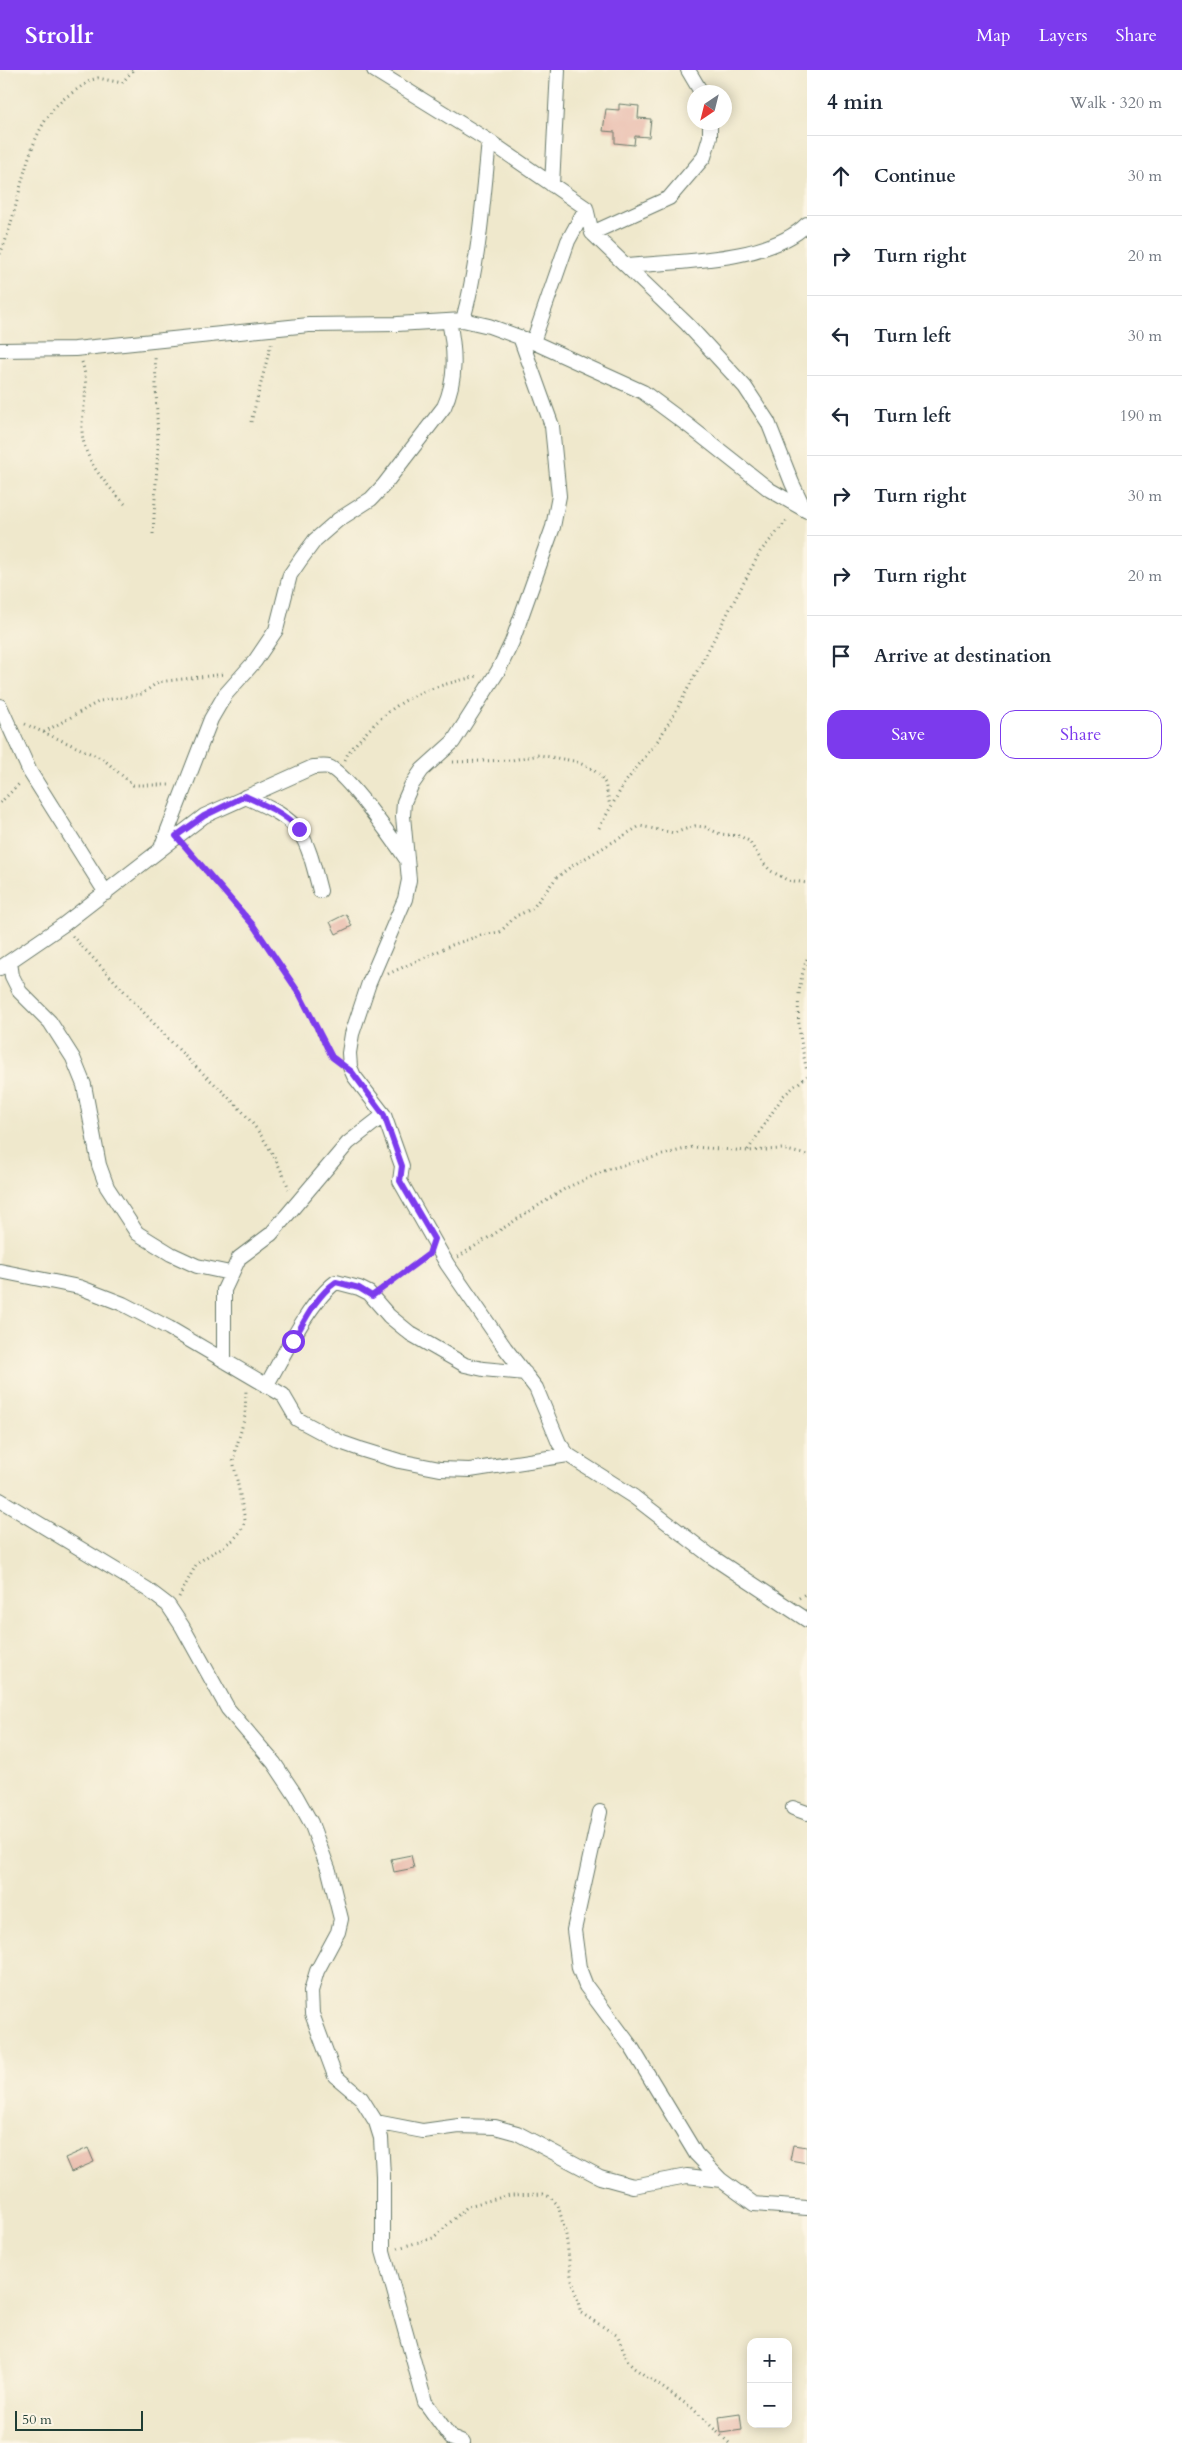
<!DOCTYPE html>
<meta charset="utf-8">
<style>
body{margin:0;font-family:Cardo,serif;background:#f6f6f7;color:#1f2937}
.controls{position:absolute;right:15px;bottom:15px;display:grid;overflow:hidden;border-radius:10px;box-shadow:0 2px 12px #0003}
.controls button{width:45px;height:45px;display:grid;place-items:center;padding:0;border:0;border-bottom:1px solid #e0e1e3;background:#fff;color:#1f2937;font:25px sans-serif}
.compass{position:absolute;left:687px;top:15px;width:45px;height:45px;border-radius:50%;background:#fff;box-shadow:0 2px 12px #0003;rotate:215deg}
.scale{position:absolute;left:15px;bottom:12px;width:128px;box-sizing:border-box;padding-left:5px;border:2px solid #1f3d34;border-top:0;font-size:14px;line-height:18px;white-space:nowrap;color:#1f3d34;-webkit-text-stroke:4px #fcf5e5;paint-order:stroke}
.stop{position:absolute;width:15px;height:15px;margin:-11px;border:4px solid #7c3aed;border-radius:50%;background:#fff}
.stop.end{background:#7c3aed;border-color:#fff;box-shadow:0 1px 5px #0008}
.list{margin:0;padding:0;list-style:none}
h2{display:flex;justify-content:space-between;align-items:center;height:65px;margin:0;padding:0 20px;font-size:21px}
h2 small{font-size:16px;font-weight:400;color:#747a83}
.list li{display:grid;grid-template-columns:32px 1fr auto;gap:15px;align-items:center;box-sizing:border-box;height:80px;padding:0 20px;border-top:1px solid #e0e1e3}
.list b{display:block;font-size:19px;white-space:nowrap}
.list em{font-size:16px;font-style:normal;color:#747a83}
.actions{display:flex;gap:10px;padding:15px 20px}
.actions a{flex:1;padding:11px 0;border:1px solid #7c3aed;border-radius:15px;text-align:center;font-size:18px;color:#7c3aed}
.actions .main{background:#7c3aed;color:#fff}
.icon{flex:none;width:28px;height:28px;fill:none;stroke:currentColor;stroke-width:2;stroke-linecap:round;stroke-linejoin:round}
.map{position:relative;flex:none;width:807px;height:2373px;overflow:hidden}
header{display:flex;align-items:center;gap:30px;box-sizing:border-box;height:70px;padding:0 25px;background:#7c3aed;color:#fff}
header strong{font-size:24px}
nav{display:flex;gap:28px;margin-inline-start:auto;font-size:18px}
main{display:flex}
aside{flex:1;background:#fff}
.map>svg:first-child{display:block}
.building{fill:#e6b3a4}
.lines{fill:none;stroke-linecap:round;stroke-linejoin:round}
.minor-casing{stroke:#687969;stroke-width:16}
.path{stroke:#687969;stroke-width:3;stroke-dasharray:1 4;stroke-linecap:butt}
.minor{stroke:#fff;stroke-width:14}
.route{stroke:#7c3aed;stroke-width:6}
</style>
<header>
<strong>Strollr</strong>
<nav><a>Map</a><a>Layers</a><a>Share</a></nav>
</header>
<main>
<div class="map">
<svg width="807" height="2373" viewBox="0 0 807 2373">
<rect width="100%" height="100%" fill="#fcf5e5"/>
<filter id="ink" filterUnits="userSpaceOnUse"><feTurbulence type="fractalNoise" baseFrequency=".02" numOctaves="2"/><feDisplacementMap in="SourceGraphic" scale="10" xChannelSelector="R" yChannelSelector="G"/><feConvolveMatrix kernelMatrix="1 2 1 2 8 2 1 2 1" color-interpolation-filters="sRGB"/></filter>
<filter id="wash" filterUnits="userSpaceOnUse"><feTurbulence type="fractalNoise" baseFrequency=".0096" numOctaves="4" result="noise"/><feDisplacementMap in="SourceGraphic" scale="20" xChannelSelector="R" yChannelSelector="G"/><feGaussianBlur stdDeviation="1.12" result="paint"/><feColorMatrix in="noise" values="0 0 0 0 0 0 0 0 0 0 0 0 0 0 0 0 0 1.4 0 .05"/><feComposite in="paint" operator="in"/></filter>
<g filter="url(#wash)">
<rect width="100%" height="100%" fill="#efe8cc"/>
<g id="blocks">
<path class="building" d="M619,34l20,2 -1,12 13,1 -2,18 -14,-1 -1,9 -19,-2v-11l-12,-1 3,-22 13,1z
M346,844l6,12 -16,8 -6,-12z
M411,1785l3,13 -20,4 -3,-13z
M793,2075l14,2v16l-17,-3z
M88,2078l6,14 -23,10 -6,-14z
M740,2344l2,16 -21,3 -2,-16z"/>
</g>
</g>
<g filter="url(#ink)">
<use href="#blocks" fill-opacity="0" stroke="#687969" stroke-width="1"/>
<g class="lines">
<g class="minor-casing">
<path id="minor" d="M374,0l115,71 97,67 6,25 95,91 58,63 23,35 24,61 10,21 5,5
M688,0l13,22
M552,115l6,-115
M592,163l77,-35 35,-41 6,-20v-15
M628,196c51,-5 141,-4 179,-42
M463,250c16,-59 20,-118 26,-179
M520,267l32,89 7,70 -6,31 -41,115 -14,29 -45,71 -31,28 -11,16 -7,16 -1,14 6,64 -4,19 -36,84 -17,51 -3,19 1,14 4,9 30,39 18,51 -2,15 47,83 58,84 31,40 23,55 9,12 66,42 78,60 95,63
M533,272l35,-101 18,-33
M0,280l75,-1 234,-24 88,-1 66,-4 26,6 44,16 110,50 46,34 81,64 37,21
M0,636l30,66 76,121
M245,727c57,24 60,34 75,94
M161,778l50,-129 14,-24 30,-34 21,-31 14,-55 11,-16 14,-19 23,-20 33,-21 13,-14 60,-78c13,-28 11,-57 5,-86
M10,892l2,14 8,16 30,30 23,36 11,27 15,80 8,22 30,46 34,21 26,12 33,7
M0,898l63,-43 141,-109 109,-49c5,0 12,-1 16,0 17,6 66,75 78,93
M0,1201l79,16 44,17 46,24 114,67 14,24 43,23 20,7 39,12 41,8 30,1 98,-15
M224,1291v-71l15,-32 32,-24 77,-91 36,-28
M266,1316c18,-31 43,-84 70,-104l23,6 10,5 20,23 22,18 54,31 18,4 42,4
M0,1430l147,89 21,16 14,21 46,83 46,54 22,33 15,27 18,48 12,48 -3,13 -21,39 -6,20 1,23 23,62 26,22 15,24 5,16 2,38v75l42,151 26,36 12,5
M793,1738l14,5
M600,1742l-26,118 5,38 7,18 46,62 64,106 25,26 33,24 53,4
M376,2052l47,9 36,-5 36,1 22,6 83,44 33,9 54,-10 34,4"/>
</g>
<path class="path" d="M0,184c21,-46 22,-111 57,-149 10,-10 23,-17 34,-25l7,-2 24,5 11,-13
M82,292c7,21 2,40 0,61 -2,35 23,60 45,83
M251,352l20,-78
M153,464l5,-87 -3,-92
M25,654l78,35 30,26h36
M44,662l56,-31 42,-7 16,-12 67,-8
M345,690l3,-7c44,-52 65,-62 130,-77
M453,692l59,-2 27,-5 35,6 15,6 11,8 5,8 5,23
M0,733l21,-21
M599,758l25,-44 35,-45 18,-30 83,-157 29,-34
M186,777l21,27 37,39 23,32 32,48 23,49 13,18
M72,866c38,39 74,80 112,119 15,16 32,29 47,45 26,24 45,56 58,89
M807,889c-14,38 -9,73 0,112
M388,904l64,-29 29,-10 19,-3 16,-16 16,-7 25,-32 15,-11 68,-40 34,7 21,-7 10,1 15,7 20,2 9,5 14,22 8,8 16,9 20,3
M748,1080l35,-54 24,-20
M458,1187l108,-69 43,-19 84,-22 55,4 34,-2 25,6
M382,1218l45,-33
M179,1527l18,-34 36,-23 8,-9 4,-11 -12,-60 12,-44 1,-26
M799,1528l8,-5
M398,2178l35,-10 35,-32 42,-11 33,-1 7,3 8,8 8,30 5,41 10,37 37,23 10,26 6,6 58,40 37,35"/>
<use href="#minor" class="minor"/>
</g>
</g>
<g class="lines" filter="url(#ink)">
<path class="route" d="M293,1271c12,-21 23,-45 43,-59l23,6 13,8 57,-42 5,-15 -34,-58 2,-15 -18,-51 -32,-43 -20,-15 -33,-64 -46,-68 -77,-89 28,-20 41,-20c20,9 39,17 54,33"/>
</g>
</svg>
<div class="controls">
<button>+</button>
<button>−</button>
</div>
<svg class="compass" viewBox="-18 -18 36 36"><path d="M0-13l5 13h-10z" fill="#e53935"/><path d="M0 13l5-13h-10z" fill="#747a83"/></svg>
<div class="scale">50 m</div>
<div class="stop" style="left:293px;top:1271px"></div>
<div class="stop end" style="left:299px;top:759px"></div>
</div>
<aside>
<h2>4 min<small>Walk · 320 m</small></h2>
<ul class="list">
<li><svg class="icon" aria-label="ahead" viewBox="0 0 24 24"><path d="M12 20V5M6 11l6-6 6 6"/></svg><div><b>Continue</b></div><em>30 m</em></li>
<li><svg class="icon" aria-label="right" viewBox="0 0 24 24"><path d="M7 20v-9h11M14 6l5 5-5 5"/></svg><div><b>Turn right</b></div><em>20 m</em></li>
<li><svg class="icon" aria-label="left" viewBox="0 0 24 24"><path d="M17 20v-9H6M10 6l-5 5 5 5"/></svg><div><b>Turn left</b></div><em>30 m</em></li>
<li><svg class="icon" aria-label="left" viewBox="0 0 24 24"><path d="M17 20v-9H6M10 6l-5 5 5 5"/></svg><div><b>Turn left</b></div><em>190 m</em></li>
<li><svg class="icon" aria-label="right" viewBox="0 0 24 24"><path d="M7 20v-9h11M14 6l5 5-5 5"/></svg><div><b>Turn right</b></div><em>30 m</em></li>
<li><svg class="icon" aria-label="right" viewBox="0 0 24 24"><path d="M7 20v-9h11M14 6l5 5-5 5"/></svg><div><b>Turn right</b></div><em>20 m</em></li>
<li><svg class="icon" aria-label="arrive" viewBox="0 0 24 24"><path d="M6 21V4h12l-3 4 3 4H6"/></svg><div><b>Arrive at destination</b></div></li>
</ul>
<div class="actions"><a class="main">Save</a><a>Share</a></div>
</aside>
</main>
